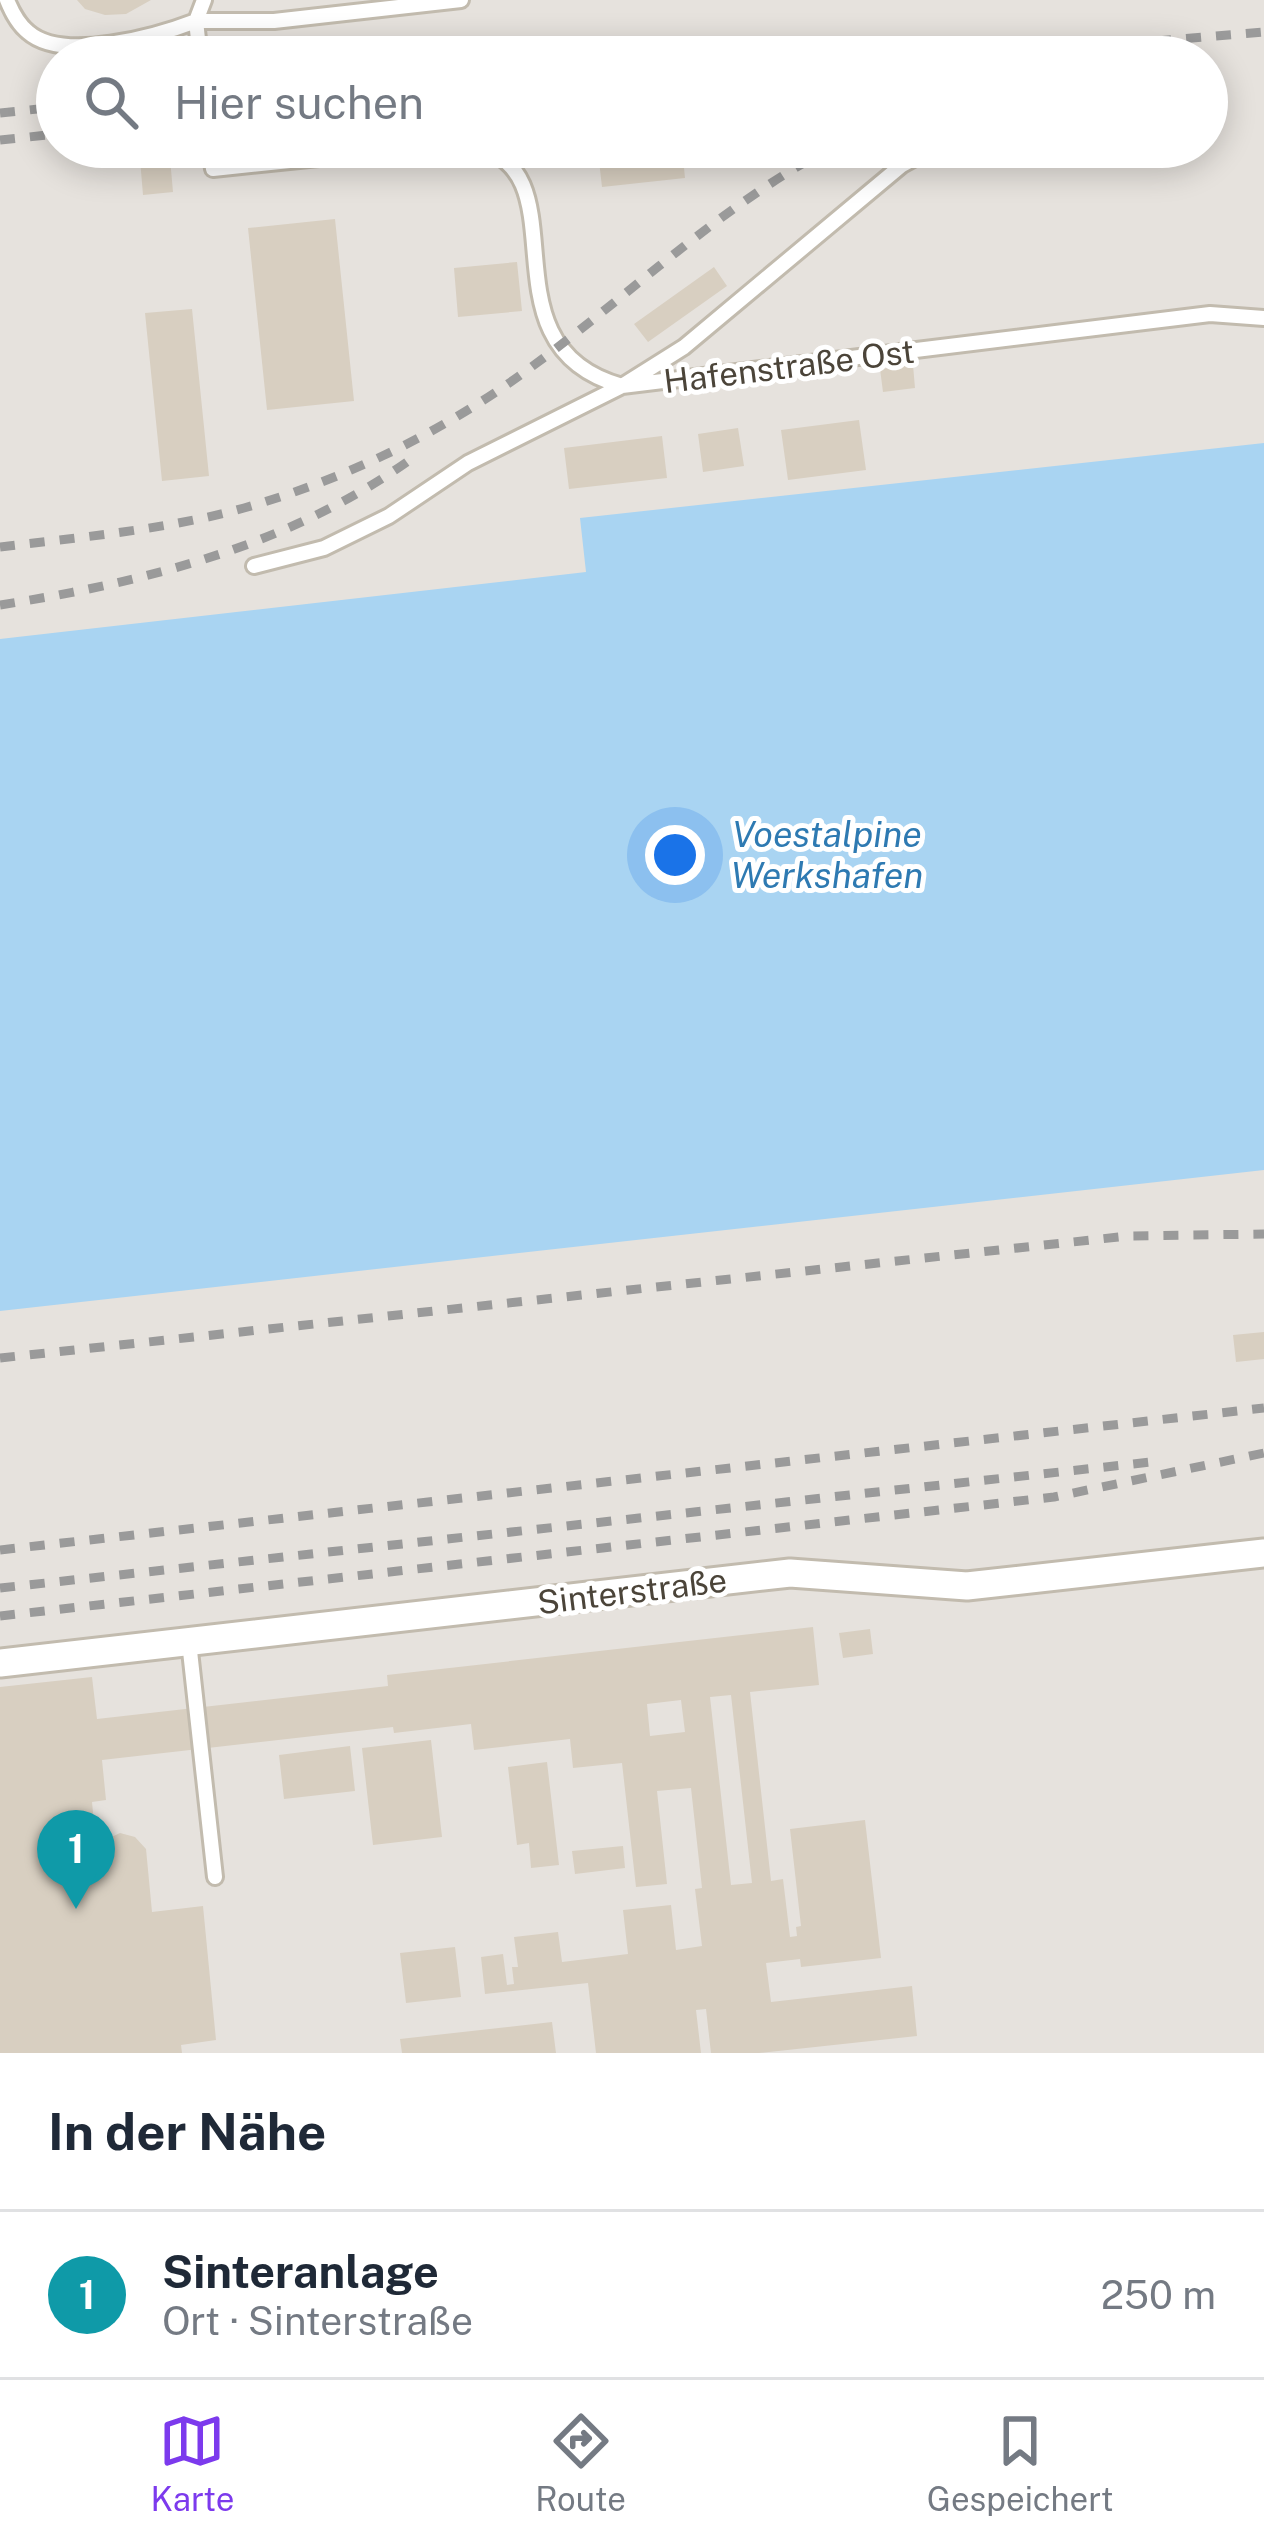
<!DOCTYPE html>
<html lang="de">
<meta charset="utf-8">
<style>
body{margin:0;font-family:"Public Sans",sans-serif;background:#f2f2f3;color:#1f2937}
.you{position:absolute;left:675px;top:855px;width:42px;height:42px;margin:-30px;border:9px solid #fff;border-radius:50%;background:#1a73e8;box-shadow:0 0 0 18px #1a73e833}
.badge{display:grid;place-items:center;width:78px;height:78px;border-radius:50%;background:#7c3aed;color:#fff;font-size:39px;font-weight:700}
.pin{position:absolute;translate:-50% -99px;filter:drop-shadow(0 3px 6px #0008)}
.pin::after{content:'';position:absolute;top:63px;width:42px;height:36px;background:inherit;clip-path:polygon(0 0,100% 0,50% 100%)}
.list{margin:0;padding:0;list-style:none}
h2{display:flex;justify-content:space-between;align-items:center;height:156px;margin:0;padding:0 48px;font-size:51px}
h2 small{font-size:39px;font-weight:400;color:#747a83}
.list li{display:grid;grid-template-columns:78px 1fr auto;gap:36px;align-items:center;box-sizing:border-box;height:168px;padding:0 48px;border-top:3px solid #e0e1e3}
.list b{display:block;font-size:45px;white-space:nowrap}
.list p{margin:0;font-size:39px;white-space:nowrap;color:#747a83}
.list em{font-size:39px;font-style:normal;color:#747a83}
.icon{flex:none;width:66px;height:66px;fill:none;stroke:currentColor;stroke-width:2;stroke-linecap:round;stroke-linejoin:round}
.map{position:relative;flex:none;width:1264px;height:2053px;overflow:hidden}
.search{position:absolute;background:#fff;box-shadow:0 6px 30px #0003;left:36px;right:36px;top:36px;height:132px;display:flex;align-items:center;gap:30px;box-sizing:border-box;padding:0 42px;border-radius:66px;color:#747a83;font-size:45px}
.sheet{height:324px;background:#fff}
nav{display:flex;justify-content:space-around;align-items:center;box-sizing:border-box;height:168px;border-top:3px solid #e0e1e3;background:#fff;font-size:33px;color:#747a83}
nav a{display:grid;justify-items:center;gap:6px}
nav .on{color:#7c3aed}
.map>svg:first-child{display:block}
.industrial{fill:#e6e2dd;fill-rule:evenodd}
.water{fill:#a9d4f2}
.building{fill:#d8cfc1;fill-rule:evenodd}
.lines{fill:none;stroke-linecap:round;stroke-linejoin:round}
.service-casing{stroke:#c2bbae;stroke-width:20}
.minor-casing{stroke:#c2bbae;stroke-width:33}
.service{stroke:#fff;stroke-width:14}
.minor{stroke:#fff;stroke-width:27}
.rail{stroke:#9a9a9a;stroke-width:9;stroke-dasharray:15 15;stroke-linecap:butt}
.labels{text-anchor:middle;stroke-width:10;stroke-linejoin:round;paint-order:stroke}
.street-label{font-size:33px;fill:#4b4439;stroke:#fff}
.water-label{font-size:36px;font-style:italic;fill:#2e7ab2;stroke:#fff}
</style>
<div class="map">
<svg width="1264" height="2053" viewBox="0 0 1264 2053">
<rect width="100%" height="100%" fill="#f6f3ec"/>
<path class="industrial" d="M0,0h1264v2053h-1264zM57,57h1150v90h-1150z"/>
<path class="water" d="M1264,443v727l-1264,141v-672l586,-67 -6,-54z"/>
<path class="building" d="M77,0h74l-25,14 -21,1 -20,-6z
M139,147h30l4,45 -30,3z
M645,147h37l3,31 -83,9 -4,-35z
M335,219l19,182 -87,9 -19,-182z
M517,262l5,49 -64,6 -4,-49z
M714,267l13,19 -79,56 -14,-18z
M192,309l17,167 -47,5 -17,-168z
M913,365l2,23 -32,4 -3,-23z
M859,420l7,50 -78,10 -7,-50z
M738,428l6,38 -41,6 -5,-38z
M662,436l5,42 -98,11 -5,-41z
M1264,1332v27l-28,3 -3,-27z
M813,1627l6,58 -69,7 21,189 12,-2 7,58 7,-1 -1,-9 5,-1 -11,-97 75,-9 16,138 -80,9 -1,-8 -34,4 5,39 141,-16 5,50 -158,17h-48l-5,-44 -10,1 5,43h-105l-8,-70 -103,11 -4,-37 22,-3 4,31 7,-1 -2,-17h6l-4,-30 44,-5 4,30 66,-8 -5,-44 48,-5 5,45 26,-4 -7,-57 7,-1 -11,-100 -34,3 10,93 -31,3 -14,-124 -49,5 -3,-29 -96,11 -3,-26 -77,9 -1,-6 -291,33 4,40 -14,2 5,52 8,-14 15,-7 15,4 11,12 6,63 51,-6 13,134 -35,5 1,8h-182v-366l92,-10 5,42 291,-33 -1,-11zM731,1695l21,188 -21,2 -21,-188zM681,1700l4,32 -35,4 -3,-32z
M870,1629l3,25 -30,4 -4,-25z
M431,1740l11,97 -69,8 -11,-97z
M350,1746l5,45 -71,8 -5,-44z
M547,1762l12,103 -28,3 -2,-25 -12,2 -9,-78z
M623,1846l2,22 -50,6 -3,-23z
M455,1947l6,50 -55,6 -6,-50z
M552,2022l4,31h-154l-2,-14z"/>
<g class="lines">
<g class="service-casing">
<path id="service" d="M7,0c4,10 12,25 21,32 35,31 129,4 168,-11l8,-21
M200,57l-4,-36h78l187,-21
M210,147l3,22 213,-22
M475,147c111,24 1,199 147,239l588,-72 54,4
M254,566l70,-18 65,-32 79,-53 154,-77 62,-39 218,-182 33,-18
M189,1642l26,235"/>
</g>
<g class="minor-casing">
<path id="minor" d="M0,1663l790,-90 177,13 297,-33"/>
</g>
<use href="#service" class="service"/>
<use href="#minor" class="minor"/>
<path class="rail" d="M838,57l215,-7
M1038,57l21,-8 205,-17
M0,113l57,-6
M0,140l57,-6
M0,547c81,-10 165,-17 244,-39 102,-29 201,-77 286,-140 100,-73 192,-164 303,-221
M0,605c146,-23 292,-60 414,-148
M0,1358l1128,-122 136,-2
M0,1550l1264,-142
M0,1588l1151,-126
M0,1616l1054,-119 210,-44"/>
</g>
<g class="labels">
<g class="street-label">
<text transform="translate(789 366) rotate(-7)" y="12">Hafenstraße Ost</text>
<text transform="translate(632 1591) rotate(-7)" y="12">Sinterstraße</text>
</g>
<g class="water-label">
<text x="827" y="847">Voestalpine<tspan x="827" dy="41">Werkshafen</tspan></text>
</g>
</g>
</svg>
<div class="you"></div>
<div class="pin badge" style="left:76px;top:1909px;background:#0f9aa8">1</div>
<div class="search"><svg class="icon" aria-label="search" viewBox="0 0 24 24"><circle cx="10" cy="10" r="6"/><path d="M15 15l6 6"/></svg>Hier suchen</div>
</div>
<section class="sheet">
<h2>In der Nähe<small></small></h2>
<ul class="list">
<li><span class="badge" style="background:#0f9aa8">1</span><div><b>Sinteranlage</b><p>Ort · Sinterstraße</p></div><em>250 m</em></li>
</ul>
</section>
<nav>
<a class="on"><svg class="icon" aria-label="map" viewBox="0 0 24 24"><path d="M3 6l6-2 6 2 6-2v14l-6 2-6-2-6 2zM9 4v14M15 6v14"/></svg>Karte</a>
<a><svg class="icon" aria-label="directions" viewBox="0 0 24 24"><path d="M12 3l9 9-9 9-9-9zM9 14v-3h6M13 9l2 2-2 2"/></svg>Route</a>
<a><svg class="icon" aria-label="saved" viewBox="0 0 24 24"><path d="M7 4h10v16l-5-4-5 4z"/></svg>Gespeichert</a>
</nav>
